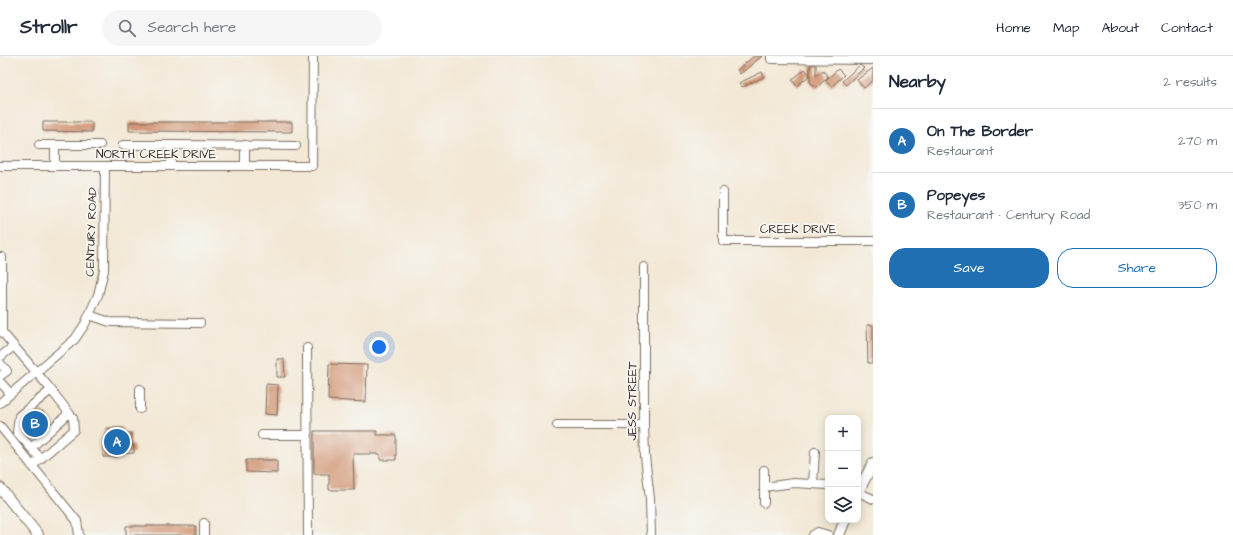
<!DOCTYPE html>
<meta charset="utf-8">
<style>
body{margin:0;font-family:"Architects Daughter",sans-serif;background:#f6f6f7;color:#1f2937}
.controls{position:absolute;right:12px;bottom:12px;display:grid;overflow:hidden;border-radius:8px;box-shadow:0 2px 10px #0003}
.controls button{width:36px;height:36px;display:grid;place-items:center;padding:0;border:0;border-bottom:1px solid #e0e1e3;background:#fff;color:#1f2937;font:20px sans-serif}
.you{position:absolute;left:379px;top:291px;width:14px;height:14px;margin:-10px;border:3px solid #fff;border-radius:50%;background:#1a73e8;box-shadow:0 0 0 6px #1a73e833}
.badge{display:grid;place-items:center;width:26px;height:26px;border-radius:50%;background:#1f6fb2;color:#fff;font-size:13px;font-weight:700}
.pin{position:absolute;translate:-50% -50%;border:2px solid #fff;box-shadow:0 1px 4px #0006}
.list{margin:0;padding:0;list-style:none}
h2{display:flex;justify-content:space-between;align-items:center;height:52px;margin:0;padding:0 16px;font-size:17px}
h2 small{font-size:13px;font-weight:400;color:#747a83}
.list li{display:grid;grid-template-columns:26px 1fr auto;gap:12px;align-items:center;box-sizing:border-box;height:64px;padding:0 16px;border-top:1px solid #e0e1e3}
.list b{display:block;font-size:15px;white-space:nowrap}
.list p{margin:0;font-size:13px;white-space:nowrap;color:#747a83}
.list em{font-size:13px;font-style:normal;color:#747a83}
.actions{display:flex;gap:8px;padding:12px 16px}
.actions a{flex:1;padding:9px 0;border:1px solid #1f6fb2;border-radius:16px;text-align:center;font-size:14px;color:#1f6fb2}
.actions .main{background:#1f6fb2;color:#fff}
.icon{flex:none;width:22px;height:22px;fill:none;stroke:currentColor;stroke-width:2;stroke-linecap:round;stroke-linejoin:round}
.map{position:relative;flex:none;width:873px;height:479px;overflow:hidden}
header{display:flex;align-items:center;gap:24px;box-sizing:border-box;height:56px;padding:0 20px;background:#fff;border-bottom:1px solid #e0e1e3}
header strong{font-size:19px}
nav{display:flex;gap:22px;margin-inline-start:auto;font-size:14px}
.search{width:280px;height:36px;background:#f6f6f7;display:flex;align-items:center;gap:10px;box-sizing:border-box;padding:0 14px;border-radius:22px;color:#747a83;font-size:15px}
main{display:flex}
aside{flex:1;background:#fff}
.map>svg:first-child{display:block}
.building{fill:#d19575}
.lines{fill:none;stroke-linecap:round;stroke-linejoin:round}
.minor-casing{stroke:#7b6c5e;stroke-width:10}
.major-casing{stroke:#7b6c5e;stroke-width:12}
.minor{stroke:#fff;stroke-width:8}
.major{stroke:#fff;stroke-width:10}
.labels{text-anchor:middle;stroke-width:3.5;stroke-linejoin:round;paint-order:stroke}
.street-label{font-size:12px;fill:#3b2a1e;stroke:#f6f6f2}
</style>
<header>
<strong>Strollr</strong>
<div class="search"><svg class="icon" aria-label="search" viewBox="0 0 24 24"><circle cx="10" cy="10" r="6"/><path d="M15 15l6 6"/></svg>Search here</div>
<nav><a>Home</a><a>Map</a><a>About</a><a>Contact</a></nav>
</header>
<main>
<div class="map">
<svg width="873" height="479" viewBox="0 0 873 479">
<rect width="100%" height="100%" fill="#f6f6f2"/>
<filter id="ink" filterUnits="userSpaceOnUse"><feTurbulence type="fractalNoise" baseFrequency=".025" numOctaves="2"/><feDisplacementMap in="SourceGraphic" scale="8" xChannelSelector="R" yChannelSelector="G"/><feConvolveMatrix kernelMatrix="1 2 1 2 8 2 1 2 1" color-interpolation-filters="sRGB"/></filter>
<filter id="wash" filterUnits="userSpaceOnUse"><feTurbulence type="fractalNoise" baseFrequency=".012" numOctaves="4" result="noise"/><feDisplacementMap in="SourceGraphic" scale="16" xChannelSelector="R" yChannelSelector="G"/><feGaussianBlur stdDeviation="0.9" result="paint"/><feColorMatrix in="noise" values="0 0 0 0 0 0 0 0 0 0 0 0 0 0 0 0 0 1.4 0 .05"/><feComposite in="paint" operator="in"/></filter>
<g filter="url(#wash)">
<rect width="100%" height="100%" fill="#f3e8d5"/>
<g id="blocks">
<path class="building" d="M754,0h8l-22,18 -3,-4z
M810,9h6v11l7,-6 5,7 -12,11 -6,-6v-7l-13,11 -5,-6 13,-11 5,6z
M860,9l4,3 -18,17 -4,-4z
M873,12v12l-9,8 -7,-8z
M838,13l6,6 -13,12 -5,-7z
M762,16l2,5 -22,10 -3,-4z
M43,66h49v10l-49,-1z
M129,66h163v10l-160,-1h-3z
M867,269h6v38h-5z
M277,303h7l1,18h-8z
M329,308l38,1 -1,37 -38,-2z
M266,328l12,1 -1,30 -12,-1z
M42,355l7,7 -20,19 -6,-8 5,-4 -1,-1z
M106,372h17v5h8v12h3v8l-16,1v3h-15v-17l3,-4z
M314,375h63v4h19v25h-16v-6h-27l1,36h-25v-16h-15z
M246,404h31v13l-31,-1z
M126,470h70v9h-70z"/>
</g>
</g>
<g filter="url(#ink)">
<use href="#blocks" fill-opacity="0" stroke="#7b6c5e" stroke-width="1"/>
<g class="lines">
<g class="minor-casing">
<path id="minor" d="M771,0v3l102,1
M39,89h16v21
M55,89h45
M123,89h48v21
M171,89l125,1
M245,89v21
M0,110h312l1,-110
M723,136v49h150
M0,201h2v75l46,54 25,32 1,12 -42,36
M644,211v158l1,31 5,43 1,36
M89,259l21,7 90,1
M307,292l1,187
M0,301l14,-11
M0,307l7,8 -7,5
M0,326l11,12
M140,333v20
M0,347l75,-64 10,-15 13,-29 6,-25 1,-104
M557,369h87
M0,370l77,95 2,14
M262,379h45
M31,392l38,-35
M41,403l-24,-27 2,-16 32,-26
M764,414v17l30,-4 34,2
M813,428l2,-32
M764,431v16
M858,436l15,7
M204,479v-12
M813,479l5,-3 10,3"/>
</g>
<g class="major-casing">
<path id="major" d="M0,432l38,47
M858,436l15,-29
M839,479l6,-15"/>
</g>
<use href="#minor" class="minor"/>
<use href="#major" class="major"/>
</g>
</g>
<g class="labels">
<g class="street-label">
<text x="156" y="102">NORTH CREEK DRIVE</text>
<text x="798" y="177">CREEK DRIVE</text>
<text transform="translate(91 176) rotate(-88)" y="4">CENTURY ROAD</text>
<text transform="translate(632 345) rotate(-90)" y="4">JESS STREET</text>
</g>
</g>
</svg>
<div class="controls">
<button>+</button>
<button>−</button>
<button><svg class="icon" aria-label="layers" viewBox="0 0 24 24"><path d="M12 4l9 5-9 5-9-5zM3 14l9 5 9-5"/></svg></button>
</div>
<div class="you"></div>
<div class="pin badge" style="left:117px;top:386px">A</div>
<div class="pin badge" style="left:35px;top:368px">B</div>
</div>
<aside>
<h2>Nearby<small>2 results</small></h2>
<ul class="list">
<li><span class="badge">A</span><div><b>On The Border</b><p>Restaurant</p></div><em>270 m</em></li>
<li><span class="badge">B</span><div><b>Popeyes</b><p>Restaurant · Century Road</p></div><em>350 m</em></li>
</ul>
<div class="actions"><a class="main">Save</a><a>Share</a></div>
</aside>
</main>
